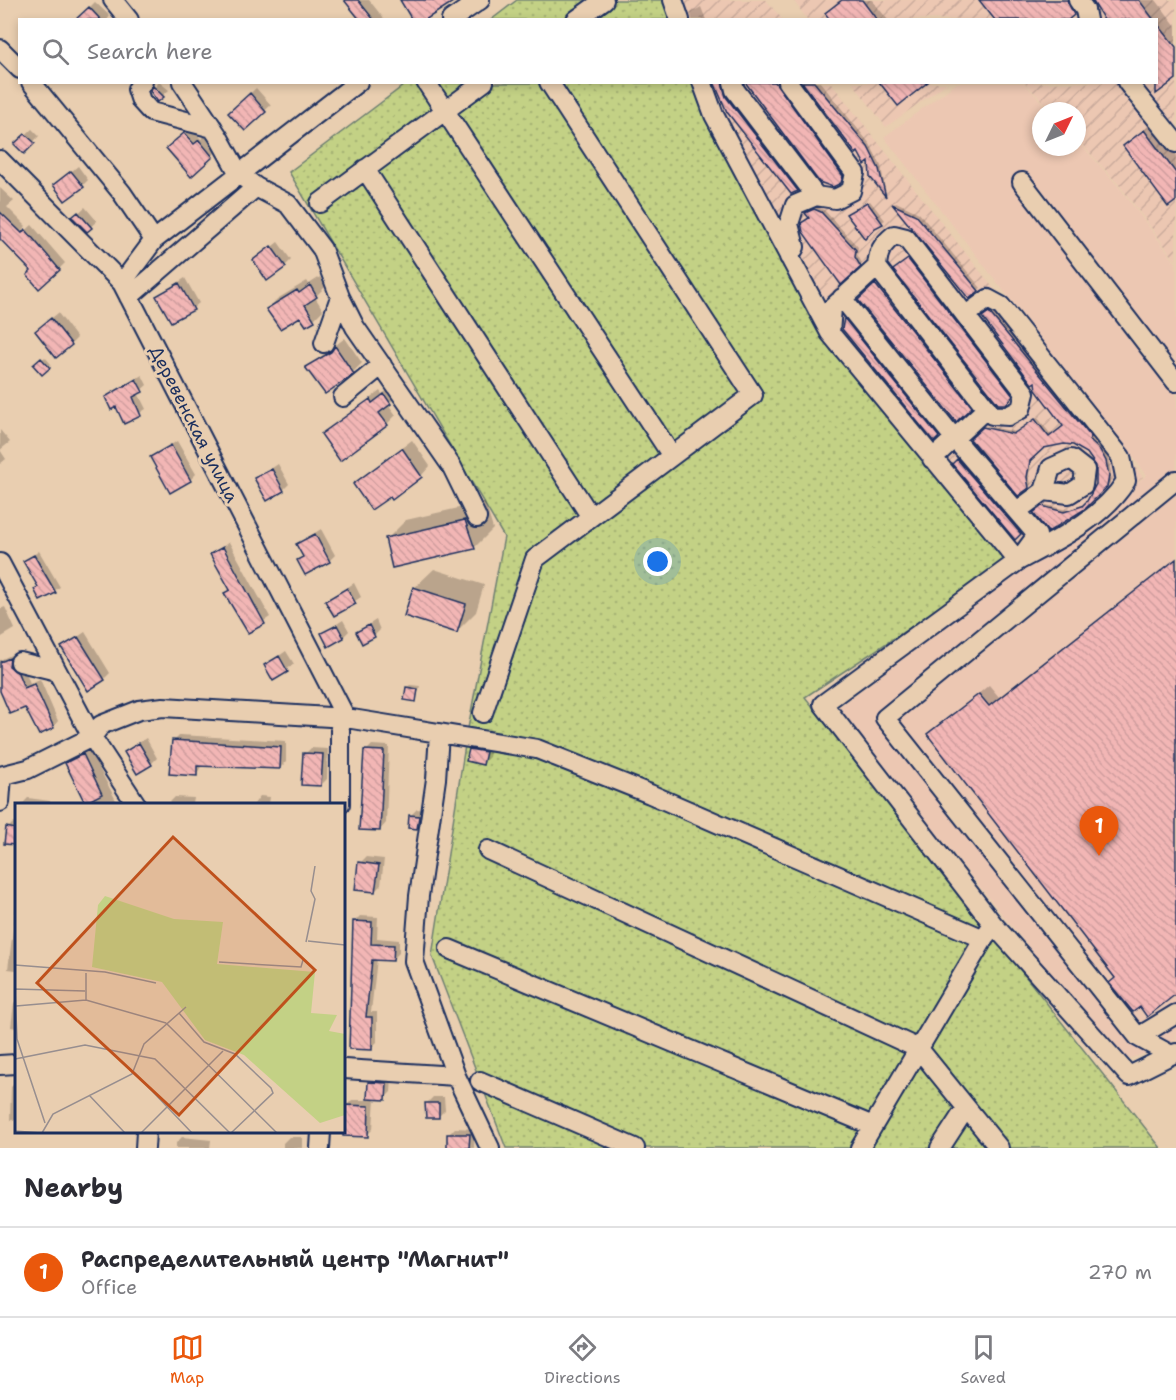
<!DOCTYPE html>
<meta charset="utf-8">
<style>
body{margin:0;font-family:"Shantell Sans",sans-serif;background:#f7f7f7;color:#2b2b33}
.compass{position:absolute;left:1032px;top:102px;width:54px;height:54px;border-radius:50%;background:#fff;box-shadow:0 3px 9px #0003;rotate:47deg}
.you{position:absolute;left:658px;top:562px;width:21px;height:21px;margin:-15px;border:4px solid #fff;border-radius:50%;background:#1a73e8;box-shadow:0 0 0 9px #1a73e833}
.badge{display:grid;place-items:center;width:39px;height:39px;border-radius:50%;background:#ea580c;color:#fff;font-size:20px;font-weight:700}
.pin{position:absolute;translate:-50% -50px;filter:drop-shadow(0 2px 3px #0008)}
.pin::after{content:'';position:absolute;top:32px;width:21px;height:18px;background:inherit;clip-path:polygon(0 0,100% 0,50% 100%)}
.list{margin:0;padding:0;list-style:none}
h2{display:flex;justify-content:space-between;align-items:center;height:78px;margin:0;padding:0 24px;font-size:26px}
h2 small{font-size:20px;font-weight:400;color:#7c7c81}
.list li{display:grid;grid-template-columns:39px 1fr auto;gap:18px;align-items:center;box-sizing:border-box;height:90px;padding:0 24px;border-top:2px solid #e1e1e2}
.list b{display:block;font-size:22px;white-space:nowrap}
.list p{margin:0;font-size:20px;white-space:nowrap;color:#7c7c81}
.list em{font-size:20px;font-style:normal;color:#7c7c81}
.icon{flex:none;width:33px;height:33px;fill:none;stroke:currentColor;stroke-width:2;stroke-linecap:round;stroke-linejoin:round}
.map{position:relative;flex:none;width:1176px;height:1148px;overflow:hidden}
.search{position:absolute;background:#fff;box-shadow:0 3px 9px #0003;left:18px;right:18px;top:18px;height:66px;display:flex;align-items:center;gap:15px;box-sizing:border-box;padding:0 21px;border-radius:0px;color:#7c7c81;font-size:22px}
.sheet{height:168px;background:#fff}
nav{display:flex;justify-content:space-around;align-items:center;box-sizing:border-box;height:84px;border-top:2px solid #e1e1e2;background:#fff;font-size:16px;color:#7c7c81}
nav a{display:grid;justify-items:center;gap:3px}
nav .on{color:#ea580c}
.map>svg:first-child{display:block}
.built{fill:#ecc7b2}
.industrial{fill:url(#industrial-furrows)}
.park{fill:url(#park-dots);stroke:#6f8072;stroke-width:1.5}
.shadow{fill:#0003}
.building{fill:url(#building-back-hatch);stroke:#1b2f5e;stroke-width:1.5}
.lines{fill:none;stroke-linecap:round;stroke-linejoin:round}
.minor-casing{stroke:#1b2f5e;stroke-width:22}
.minor{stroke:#e9ceb0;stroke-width:18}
.labels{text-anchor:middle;stroke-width:6;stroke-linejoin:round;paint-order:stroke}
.street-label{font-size:18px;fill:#1b2f5e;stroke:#e9ceb0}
.inset-road{fill:none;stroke:#978e8f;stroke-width:1.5}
.view{fill:#bf511c;fill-opacity:0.15;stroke:#bf511c;stroke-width:3}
.inset-edge{fill:none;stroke:#1b2f5e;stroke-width:3}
</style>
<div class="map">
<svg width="1176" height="1148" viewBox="0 0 1176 1148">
<defs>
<pattern id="industrial-furrows" width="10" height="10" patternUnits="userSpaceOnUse" patternTransform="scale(1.5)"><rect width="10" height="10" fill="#ecc7b2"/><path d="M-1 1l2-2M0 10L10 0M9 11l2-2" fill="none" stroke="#caab9c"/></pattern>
<pattern id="park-dots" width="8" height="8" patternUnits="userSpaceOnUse" patternTransform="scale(1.5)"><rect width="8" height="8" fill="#c3d185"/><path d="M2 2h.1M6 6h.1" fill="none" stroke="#a7b475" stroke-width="1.8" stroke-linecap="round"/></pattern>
<pattern id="building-back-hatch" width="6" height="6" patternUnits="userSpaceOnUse" patternTransform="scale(1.5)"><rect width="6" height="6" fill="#f2b6b5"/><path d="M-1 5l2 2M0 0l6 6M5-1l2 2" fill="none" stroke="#cf9d9e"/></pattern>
</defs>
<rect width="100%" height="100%" fill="#e9ceb0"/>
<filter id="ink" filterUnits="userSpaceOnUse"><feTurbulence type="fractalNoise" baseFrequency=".0167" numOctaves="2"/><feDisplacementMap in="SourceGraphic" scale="12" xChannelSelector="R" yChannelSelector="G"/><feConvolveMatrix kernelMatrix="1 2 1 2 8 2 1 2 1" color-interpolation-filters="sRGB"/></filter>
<g filter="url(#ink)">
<path class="built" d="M957,83h67l26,28h-9v36h36v-7l43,48 56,75v776l-16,10 -39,12 -285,-352 311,-234 -263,-338z"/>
<path class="industrial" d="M680,0h86l16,19h-95z
M793,0h383v261l-56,-75 -43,-47v-28h-25l-27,-28 131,-1v-62l-349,-1z
M708,83h123l312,394 -115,88 -195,-234 -115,-221z
M853,83h94l-61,44z"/>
<path class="park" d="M517,0h149l7,20h-182z
M407,83h290l127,252 187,226 -206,136 356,451h-655l-74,-192 34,-217 38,-202 -215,-365z"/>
<path class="shadow" d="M346,0h23l16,20h-23z
M843,0h29l16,20h-56z
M981,0h94l4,7 -13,13z
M1093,0h63l20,26v51l-16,12 -5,-7 1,-62h-50z
M95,2l15,14 -3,4h-30z
M701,7l5,13h-14l-1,-7z
M159,82l10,8 -11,10 -6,-9z
M725,82l75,106 -3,2 -6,3 -62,-82 -5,-14 5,6z
M746,82h33l66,90 -5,10 -7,4 -8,-2z
M804,82h16l50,62 11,22 5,29 -14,-18 -2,-18 -5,4z
M256,88l15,17 -26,24 -9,-22z
M1154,122l22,30v47l-51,-53z
M191,128l10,11 4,-3 13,14 -6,6 -38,-13z
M32,129l7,7 -15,16 -8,-8z
M78,166l10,14 -5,5h-28z
M0,188l14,13 -7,6 19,19 -11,11 2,2 15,-14 33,38 -6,6 -26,2 -33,-32z
M870,201l15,19 -11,7 -24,-15z
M896,202l23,11 62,75 -3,2 -9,7 -75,-93z
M85,207l12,14 -10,9 -13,-13z
M817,207l7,3 34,37 -1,7 5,9 -21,19 -34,-69z
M278,242l13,18 -6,6 -30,-6z
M911,257l103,135 -6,8 -110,-133z
M320,277l6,9 -11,11 8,13 -9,9 -46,-10 9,-10 30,-18 2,3z
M185,278l14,25 -6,5 -35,-12z
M879,283l94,120 -17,17 -96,-120z
M992,311l101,123 -3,3 12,11 6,10 3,14 -1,11 -26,24 -36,23 -10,-19 8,-6 21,5 19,-6 11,-19v-19l-9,-14 -15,-8 -9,-2 -21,5 -11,10 -3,17 2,10 -3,3 -56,-48 15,-13 29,6 22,-14 14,18 13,-10 -30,-46 -48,-65z
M58,313l19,25 -6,6 -28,-19z
M846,318l94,116 -6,5 -90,-119z
M345,338l17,25 -9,9 -46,-5z
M45,357l6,7 -9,8 -7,-7z
M142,375l5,10 -9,8 8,16 -21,13 -8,-17 -11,-8z
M394,386l6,7 -12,11 8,11 -9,9 -64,10 57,-43 2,3z
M0,430l10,12 -10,8z
M412,440l18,26 -9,10 -66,8z
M177,441l19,33 -6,6 -39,-22z
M0,450l6,9 -6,5z
M960,458l63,73 -8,7 -61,-74z
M278,464l11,20 -6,6 -27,-11z
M485,502l8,27 -19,19 -87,-9 19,-19z
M321,529l14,26 -6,6h-30l5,-5 -6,-12z
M229,542l41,75 -21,14 -23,-38 5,-5 -17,-35z
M39,551l21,36 -19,12 -5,-10 3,-3 -14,-25z
M1176,559v433l-59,-15 -188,-242 60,-50 10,12z
M434,569l50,16 -8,27 -19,19 -43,-43z
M354,583l7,14 -26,17 -8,-13z
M5,607l10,22 -15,9v-29z
M343,620l6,11 -6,6 -20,-4z
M376,620l4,10 -6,6 -17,-4z
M85,632l25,41 -6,6 -41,-32z
M286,651l8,13 -20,15 -8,-14z
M15,653l-1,7 10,8 6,15 10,-4 18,42 -5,6 -53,-43v-24z
M410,685l10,1 -4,14 -9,-13z
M180,735l106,6v21l-6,6 -78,-3 -6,10 -22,-34z
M146,738l11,20 -6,6 -25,-12z
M476,744l15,3 -2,10 -6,6 -13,-13z
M372,745l17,1 -3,77 -6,7 -14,-79z
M311,748l17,1 -1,30 -6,6 -16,-31z
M89,749l29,55h-30l-21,-41z
M260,796l10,1 -1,7h-29h14z
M175,797l19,1 -1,6h-25z
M28,798l22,3v3h-28z
M417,809l8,1 -2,11 -6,6 -6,-12z
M14,822l2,1v21l-10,-1 2,-15z
M366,857l18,2 -3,26 -6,6 -15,-28z
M16,906v64l-8,-1z
M360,916l18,1 -1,21 22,2v13l-6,6h-16l-6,53h6v30l-6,6h-20l3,-126z
M16,1001v27l-5,-1 3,-24z
M376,1077l16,1 -1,14 -6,6h-10l-2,31 -6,6 -21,-29 6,-6h17l1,-17z
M16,1082v38h-6l1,-33z
M433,1097h11l1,13 -6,6 -12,-13z
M455,1128l20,1 -1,19h-26l1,-14z
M182,1137l29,3 -1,8h-34v-5z
M289,1137h13v11h-19v-5z"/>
<path class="building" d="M344,0h14l16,20h-14z
M400,0h56l-31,20h-13z
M842,0h20l15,20h-47l-5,-7z
M979,0h88l7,15 -6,5h-73z
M1092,0h47l15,20h-50z
M89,7l12,13h-26z
M1156,22l20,25v32l-20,15z
M714,82h8l4,15 72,94 -7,3 -64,-82z
M745,82h30l68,94 -2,7 -8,4 -14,-5z
M802,82h12l54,65 11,22 7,28 -16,-20 -1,-15 -4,3 -7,-13 -2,2z
M879,82h49l-30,24z
M153,86l11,11 -6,5 -8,-11z
M250,93l16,19 -21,19 -17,-18z
M1144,130l32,43v28l-8,6 -45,-61z
M184,133l10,11 5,-4 14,17 -22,20 -25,-29z
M25,134l10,9 -11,11 -10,-10z
M71,171l13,16 -19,14 -12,-16z
M867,202l16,22 -8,4 -10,11 -19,-25z
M892,204l24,11 63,76 -10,8z
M814,209l7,3 35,38 -1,7 6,10 -20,18 -38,-53 -2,-9 8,-5 -4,-5z
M0,212l22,21 3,-4 35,41 -21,19 -12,-14 4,-4 -31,-32z
M78,212l14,16 -5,4 -15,-15z
M271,246l15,21 -19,14 -14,-21z
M908,259l105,137 -7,8h-8l-105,-134z
M179,283l15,27 -23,12 -15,-26z
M875,284l97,123 -16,15 -98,-122z
M310,285l7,12 -12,8 10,16 -9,5 -6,-9 -20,12 -14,-20 31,-19 2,3z
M989,312l102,125 -2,3 11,10 6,11 3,15 -2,11 -22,22 -37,23 -15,-19 9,-7 22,6 18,-6 5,-5 9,-17v-18l-9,-13 -14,-8 -9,-1 -20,4 -14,13 -3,16 2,11 -11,8 -48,-57 13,-12 30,7 22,-15 14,18 14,-11 -27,-36 -1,-8 -3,2 -50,-67z
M51,318l21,27 -16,13 -21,-27z
M844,318l95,119 -5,5 -92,-113z
M335,346l19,28 -29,20 -20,-27 26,-15z
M41,358l9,10 -8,7 -9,-10z
M136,379l7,13 -10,5 8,19 -17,8 -8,-17 -5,3 -6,-13z
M384,394l7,10 -12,9 9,12 -48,36 -19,-27 49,-35 2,4z
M171,445l20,36 -21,12 -20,-36z
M402,448l20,29 -30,23 -2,-3 -19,13 -18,-26z
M957,459l64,75 -6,6 -63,-76z
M272,469l12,22 -17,10 -13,-23z
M465,520l10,29 -83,19 -7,-30z
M315,534l15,28 -25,13 -8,-15 6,-3 -7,-13z
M223,547l42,77 -17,9 -24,-40 6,-3 -20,-36z
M34,555l22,38 -16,8 -6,-12 4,-2 -15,-26z
M1176,559v435l-29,23 -7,-10 -7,5 -24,-29 6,-5 -188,-244 52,-40 10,12z
M413,587l53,17 -9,29 -53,-17z
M347,588l9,16 -22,12 -9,-15z
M337,625l7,13 -16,9 -7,-14z
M369,625l6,12 -13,7 -6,-12z
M78,637l27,43 -17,11 -27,-44z
M279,656l9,16 -15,9 -9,-16z
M10,658l-1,8 9,7 6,15 10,-4 20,44 -15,7 -14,-27 -15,6 -10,-23v-29z
M406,687l12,2 -2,13 -12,-2z
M172,740l109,7 -1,22 -83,-3v10l-28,-2z
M139,743l13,22 -15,9 -13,-22z
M469,749l17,3 -3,13 -17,-4z
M364,750l20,1 -4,80 -21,-1z
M303,753l20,1 -2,32 -20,-1z
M83,754l19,40 -17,9 -20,-40z
M409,815l10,1 -2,13 -9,-1z
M6,827l10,2v16l-12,-1z
M358,862l21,3 -4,27 -20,-2z
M353,921l19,1 -1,22 23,1 -1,16 -21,-1 -6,57h6v33l-23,-1z
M368,1082l19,1 -1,17 -19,-1z
M425,1103h14v15h-13z
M345,1105l24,1 -1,31 -25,-1z
M447,1134h23l-1,14h-22z"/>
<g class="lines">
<g class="minor-casing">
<path id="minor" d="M113,0l16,20
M673,0l7,20
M1078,0l7,10 2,10
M451,20l29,-20
M576,20l28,-20
M0,49l20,20
M31,82l91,111 32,47
M143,82l-6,7 4,12 10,11 62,16
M182,82l36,54 21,38 17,13 32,17 34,45 18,48 15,30 97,140 25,51
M426,82l246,374 -137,103 -52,154
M549,82l204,313 -81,61
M702,82l12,33 116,218 188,228 -195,143 170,220 136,152 42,-21
M733,82l2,8 81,106 19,3 16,-8 4,-18 -67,-91
M1127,82l49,61
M0,160l122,123 224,435
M365,169l226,348
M1022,182l154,200
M320,203l164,-121
M789,257l6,-10 -6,-23 6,-19 21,-9
M122,283l32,-43 204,-158
M129,297l127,-110
M842,298l112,140 83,97 -16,22
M966,315l22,-16 13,7 120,151 5,24c-24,38 -69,59 -108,80
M830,333l2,-25 45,-41c1,-16 5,-22 17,-32l12,3 119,155 -4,16 -13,7 -16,-1 -115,-148
M324,343l16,-46
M343,397l39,-32
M932,459l55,-51
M1176,480l-291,238 253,319 33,18 5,-2
M1017,511l27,-20 7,-23 20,-9 14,11 -2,15 -14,9 -25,-3
M0,563l92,174 44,67
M20,662l37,9
M439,734l-3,45 -17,117 -5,65 42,115 34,72
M0,776l28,-7 64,-32 9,-12 38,-15 24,-3 183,11 191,31 113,45 334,145
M0,802l2,-26
M340,804v-79l6,-7
M488,850l431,199 80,99
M449,949l424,177
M1138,1037l38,-23
M0,1065l16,-1
M344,1069l112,7
M480,1081l155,67
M145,1148l1,-16
M320,1148l1,-16
M860,1148l129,-218
M940,1148l26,-40"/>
</g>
<use href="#minor" class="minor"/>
</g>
</g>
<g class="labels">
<g class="street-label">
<text transform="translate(194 424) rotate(63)" y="6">Деревенская улица</text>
</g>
</g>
<g transform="translate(15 803)">
<rect width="330" height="330" fill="#e9ceb0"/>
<path d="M90,93l69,23 49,3 -6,42 98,8 -4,41 26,2 -8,16 16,3v81l-25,8 -76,-68 -39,-15 -43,-58 -70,-15 6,-62z" fill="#c3d185"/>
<path class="inset-road" d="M293,138l37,4M291,139l9,-43 -4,-8 4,-25M204,159l82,5 2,-7M0,162l90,7 51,11M71,170v27M0,186l2,50 28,84M0,186l70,2M1,203l70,-6 80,23M164,210l25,29 31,12 36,34 2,5 -42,40M151,220l111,110M0,256l70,-14 70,14 75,74M119,269l58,61M74,292l36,38M0,328l26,2M27,330l11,-19 79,-40 12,-30 42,-37M126,330l82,-82"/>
<path class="view" d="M158,34l142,133 -136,145 -142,-132z"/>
<rect width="330" height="330" class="inset-edge"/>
</g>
</svg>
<svg class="compass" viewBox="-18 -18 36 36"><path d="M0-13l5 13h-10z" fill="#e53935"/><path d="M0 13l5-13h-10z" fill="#7c7c81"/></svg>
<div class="you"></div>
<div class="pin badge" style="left:1099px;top:856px">1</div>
<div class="search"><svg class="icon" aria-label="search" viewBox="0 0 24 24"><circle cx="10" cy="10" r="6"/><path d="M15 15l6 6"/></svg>Search here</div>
</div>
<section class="sheet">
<h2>Nearby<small></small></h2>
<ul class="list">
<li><span class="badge">1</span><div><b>Распределительный центр &quot;Магнит&quot;</b><p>Office</p></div><em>270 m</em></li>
</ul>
</section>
<nav>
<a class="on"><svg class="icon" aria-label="map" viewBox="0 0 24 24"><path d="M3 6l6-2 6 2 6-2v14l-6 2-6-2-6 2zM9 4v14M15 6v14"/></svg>Map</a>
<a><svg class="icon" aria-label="directions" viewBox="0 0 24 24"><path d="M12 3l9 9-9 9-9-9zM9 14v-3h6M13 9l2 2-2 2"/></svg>Directions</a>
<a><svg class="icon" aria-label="saved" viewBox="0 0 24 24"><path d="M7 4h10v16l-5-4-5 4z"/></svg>Saved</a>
</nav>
